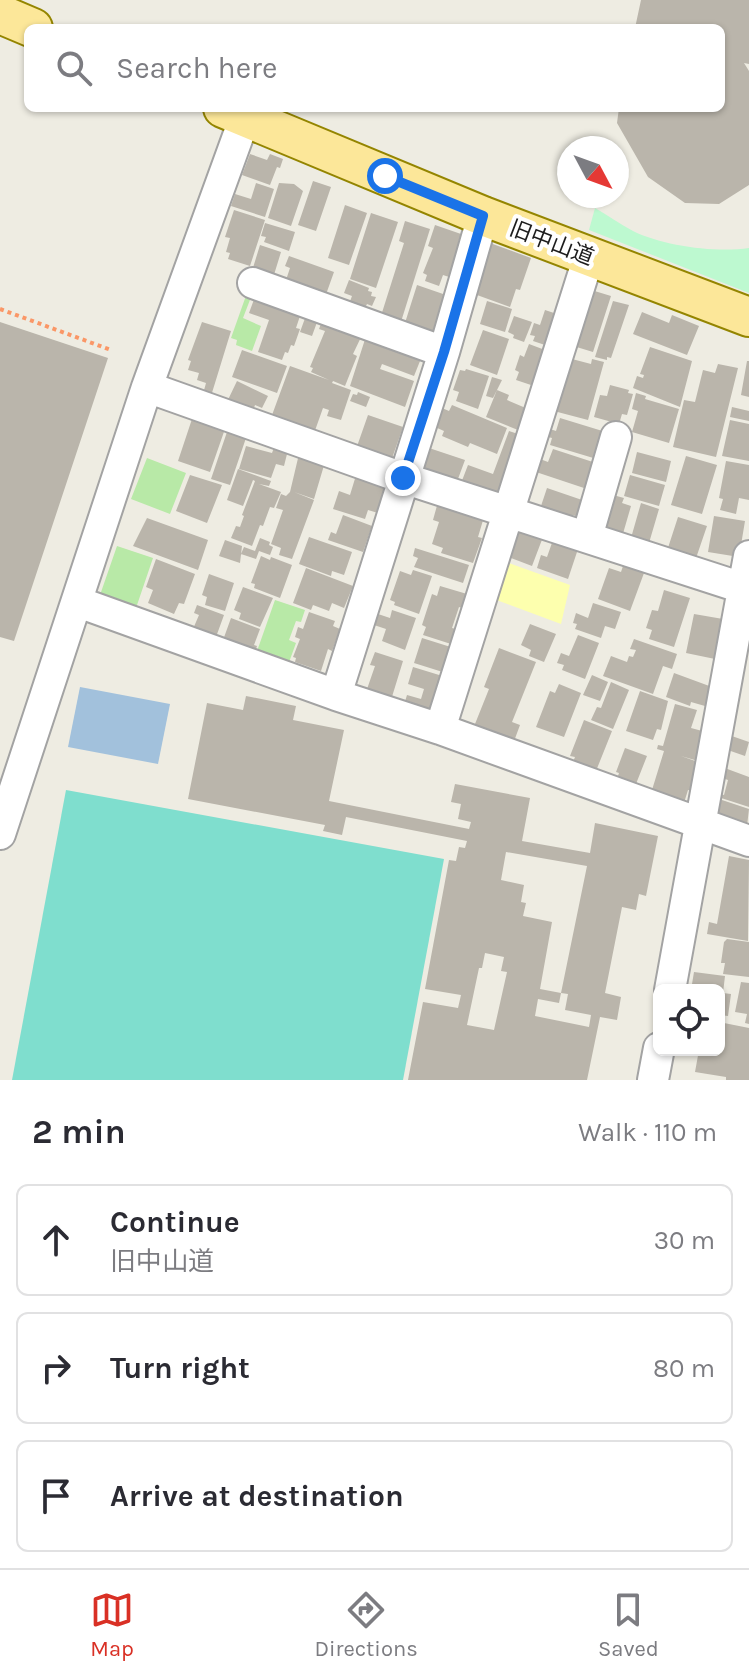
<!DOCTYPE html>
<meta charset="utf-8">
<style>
body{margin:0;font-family:Karla,"Noto Sans JP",sans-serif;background:#f7f7f7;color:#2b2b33}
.controls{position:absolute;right:24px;bottom:24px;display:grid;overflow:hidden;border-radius:12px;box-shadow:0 2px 6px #0004}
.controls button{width:72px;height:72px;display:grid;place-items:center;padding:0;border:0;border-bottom:2px solid #e1e1e2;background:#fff;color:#2b2b33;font:40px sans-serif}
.compass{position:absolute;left:557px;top:136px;width:72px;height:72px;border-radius:50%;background:#fff;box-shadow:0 2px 6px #0004;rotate:131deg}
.stop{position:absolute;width:24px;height:24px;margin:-18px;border:6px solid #1a73e8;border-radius:50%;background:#fff}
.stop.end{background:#1a73e8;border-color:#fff;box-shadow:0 2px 8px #0008}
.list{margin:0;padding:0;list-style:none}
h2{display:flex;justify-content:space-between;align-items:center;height:104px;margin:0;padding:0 32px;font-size:34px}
h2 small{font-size:26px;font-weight:400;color:#7c7c81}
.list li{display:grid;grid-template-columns:52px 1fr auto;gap:24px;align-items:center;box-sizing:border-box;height:112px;margin:0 16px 16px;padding:0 16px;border:2px solid #e1e1e2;border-radius:12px}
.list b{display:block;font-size:30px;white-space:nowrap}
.list p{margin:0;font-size:26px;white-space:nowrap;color:#7c7c81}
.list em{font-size:26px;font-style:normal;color:#7c7c81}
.icon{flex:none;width:44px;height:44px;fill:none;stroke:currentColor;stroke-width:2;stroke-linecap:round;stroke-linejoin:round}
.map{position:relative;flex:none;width:749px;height:1080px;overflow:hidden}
.search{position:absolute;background:#fff;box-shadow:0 2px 6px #0004;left:24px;right:24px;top:24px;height:88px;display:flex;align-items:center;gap:20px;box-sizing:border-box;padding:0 28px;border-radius:12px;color:#7c7c81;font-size:30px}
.sheet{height:488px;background:#fff}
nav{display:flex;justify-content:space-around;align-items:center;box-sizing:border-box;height:112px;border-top:2px solid #e1e1e2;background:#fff;font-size:22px;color:#7c7c81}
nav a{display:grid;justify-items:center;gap:4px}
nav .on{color:#d93025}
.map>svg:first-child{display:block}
.grass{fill:#b8e9a7}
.sand{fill:#fdffae}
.park{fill:#bdf9d0}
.pitch{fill:#7fdece}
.water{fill:#a2c1dc}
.building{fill:#bab5ab;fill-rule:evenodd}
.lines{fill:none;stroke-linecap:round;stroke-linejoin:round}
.minor-casing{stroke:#a3a3a3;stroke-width:34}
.major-casing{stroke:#948500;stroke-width:42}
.path{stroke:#fa9767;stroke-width:4;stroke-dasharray:4 4;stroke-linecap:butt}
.minor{stroke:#fff;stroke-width:30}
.major{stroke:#fce799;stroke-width:38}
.route{stroke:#1a73e8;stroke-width:10}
.labels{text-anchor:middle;stroke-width:8;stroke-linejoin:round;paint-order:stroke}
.street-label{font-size:22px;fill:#1c1c1c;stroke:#fff}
</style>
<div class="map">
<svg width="749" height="1080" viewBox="0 0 749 1080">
<rect width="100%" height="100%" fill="#eeece2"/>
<path class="grass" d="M248,290l5,2 -10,26 18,8 -9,25 -16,-6 1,-5 -6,-2z
M147,458l39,15 -16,41 -39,-15z
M117,546l36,12 -17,50 -36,-13z
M275,600l30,10 -4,12 -5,-1 -7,19 7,3 -8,22 -32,-11z"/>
<path class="sand" d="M503,561l67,24 -9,39 -70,-26z"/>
<path class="park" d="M595,208c12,7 25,16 38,23 30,15 83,22 116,17v45l-160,-63z"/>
<path class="pitch" d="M66,790l378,69 -41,221h-391z"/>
<path class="water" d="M80,687l90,17 -12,60 -90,-17z"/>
<path class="building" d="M641,0h108v64l-5,-1 5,8v114l-30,19 -34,-1 -37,-26 -31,-54 2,-15h102v-80h-86z
M250,154l17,6 3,-6 13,5 -3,9 -3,-1 -7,18 -28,-10z
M313,181l18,6 -15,44 -18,-6z
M256,183l18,6 -9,28 -34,-11 4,-12 16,5z
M279,183l15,1 9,7 -12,35 -23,-8z
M345,205l22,8 -18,52 -21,-7z
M234,210l31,10 -15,46 -22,-7 2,-6 -4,-1 4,-14 -5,-1z
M371,213l27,9 -22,66 -26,-9z
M405,221l25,8 -30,96 -20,-6 24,-76 -5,-2z
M265,223l30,9 -6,19 -25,-9 2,-5 -5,-1z
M435,225l26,9 -3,9 3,1 -12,33 -6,-2 -4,11 -14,-5 2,-6 -4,-2 10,-25 -5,-2z
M490,243l41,15 -11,32 -4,-1 -6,18 -33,-12 3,-8 -5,-2z
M260,245l21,7 -8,26 -21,-7z
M289,256l45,16 -10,28 -40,-14 6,-18 -5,-2z
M349,280l20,8 -1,3 4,1 -1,4 5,1 -4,9 -5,-2 -3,6 -15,-6 3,-8 -8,-3z
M417,285l29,10 -14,46 -28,-15z
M588,289l23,7 -18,56 -23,-7z
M256,294l45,19 -5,15 4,1 -6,17 -3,-1 -3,8 -3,-1 -3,8 -24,-8 11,-32 -20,-7z
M487,301l25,8 -7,23 -25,-8z
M613,301l16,4 -18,53 -4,-1v3l-12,-3z
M308,310l12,4 -8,22 -12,-4z
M545,310l18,6 -12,31 -18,-6 2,-5 -5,-1 4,-12 6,2z
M642,312l27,11 3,-8 27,11 -12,29 -54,-21z
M324,316l39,17 -10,21 4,2 -12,30 -12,-5 -1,2 19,7 -10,30 -14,-4 2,-6 -6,-2 -11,31 -44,-13 22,-60 39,14 -18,-8 2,-4 -3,-1 15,-36 -6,-2z
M514,316l18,6 -8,20 -11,-4 1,-3 -6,-3z
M0,322l108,36 -94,283 -14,-4z
M202,322l29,9 -20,65 -8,-2 3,-11 -9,-3 2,-7 -11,-3 3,-9 -3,-1z
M368,330l56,21 -10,25 -32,-12 -2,5 34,12 -9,26 -55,-21z
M483,330l26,9 -12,36 -27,-10z
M529,344l24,9 -13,35 -24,-8 3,-8 -4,-2 5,-15 4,2z
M650,347l42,14 -12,46 -47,-19 4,-12 6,2 1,-3 -4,-1z
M242,350l45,16 -10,27 -45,-16z
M572,359l19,5 1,-5 12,3 -16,58 -38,-10 10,-36 8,2z
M747,361h2v36l-8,-2z
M718,364l20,4 -22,89 -43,-10 11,-47 11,2 8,-32 12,3z
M466,369l23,7 -11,33 -22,-8 3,-9 -6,-2 7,-20 5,1z
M492,377l10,3 -9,18 -7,-2z
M237,381l31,15 -6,12 -7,-3 -2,6 -28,-5z
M610,385l19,5 -1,3 5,1 -6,21 -5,-1 -3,10 -25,-7 6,-22 7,1z
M497,390l12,5 -2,5 21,9 -5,23 -37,-15z
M358,392l12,5 -4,10 -16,-6 3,-7 4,1z
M636,393l10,3 -1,3 34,10 -10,34 -37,-11 6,-21 -6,-2z
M452,405l55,23 -10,26 -27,-11 -2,4 -26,-11 2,-5 -9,-4 7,-19 7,3z
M732,407l17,4v10l-19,-4z
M368,415l35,12 -13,37 -35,-12z
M560,418l49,15 -9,27 -50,-15 2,-7 -4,-1 2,-8 6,2z
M192,419l8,3 2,-3 24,7 -16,46 -32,-11z
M730,420l19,4v37l-27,-5z
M509,431l18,6 -23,71 -46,-17 10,-26 25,9z
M227,432l19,6 -16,47 -19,-6z
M276,442l13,4 -5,20 -8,-2 -5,14 -32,-9 7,-23 26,7z
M429,448l36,12 -10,27 -36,-12z
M553,449l46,15 -9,26 -54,-18 4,-13 8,3z
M637,452l34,9 -5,21 -34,-9z
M299,454l26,8 -11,37 -20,-7 20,8 -22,59 -13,-4 2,-7 -10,-4 12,-34 -7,-2 5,-14 5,2 4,-4z
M686,456l31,9 -15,49 -31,-9z
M726,461l23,4v35l-10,-2 -3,16 -16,-4 3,-11 -4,-1z
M238,469l33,12 -2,5 -10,-2 22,8 -7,16 -4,-1 -7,19 -3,-1 -8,21 -21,-8 5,-12 4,1 4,-11 -2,-1 13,-34 -2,-1 -10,26 -16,-6z
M357,472l31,13 -10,28 -10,-3 -3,9 -32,-10 6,-18 11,4z
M190,475l32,10 -15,38 -31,-12z
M630,475l35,10 -6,21 -35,-10z
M547,488l38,13 -5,16 -8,-2 -2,7 -31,-10z
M613,495l11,3 -2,5 9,3 -9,31 -17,-6 8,-27 -3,-1z
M438,502l46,15 -6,20 4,1 -9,25 -32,-10 2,-5 -11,-4 7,-22 -6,-2z
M641,503l18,6 -10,34 -18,-5z
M343,515l29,11 -9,26 -35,-12 3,-8 5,2z
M714,516l31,5 -6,36 -31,-5z
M678,517l29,9 -13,38 -28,-10z
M147,518l61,22 -10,30 -65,-24z
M517,528l26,9 -11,29 -21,-8 4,-13 -4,-1z
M309,537l43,15 -8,23 -12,-4 -1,5 -32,-12z
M260,538l10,4 -1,3 4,2 -3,8 -11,-4 -3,8 -15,-5 3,-7 11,4z
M225,540l17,6 -2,17 -21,-7z
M553,540l25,9 -10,30 -31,-11 4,-13 6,2z
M415,548l54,17 -6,18 -49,-16 4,-9 -5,-2z
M261,556l9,4 1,-3 21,8 -12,33 -26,-10 1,-4 -4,-1z
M156,559l39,15 -11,30 -5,-1 -5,11 -26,-11 5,-13 -7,-3z
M623,566l21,7 -14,38 -32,-12 11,-31 12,4z
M306,568l47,18 -9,22 -12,-5 -3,8 -16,-6 -2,5 -18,-7z
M413,570l19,6 -13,38 -25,-9 1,-3 -5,-2 10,-29 11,4z
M209,574l25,9 -9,28 -20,-6 2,-8 -5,-2z
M440,586l27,8 -5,14 -3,-1 -7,21 4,1 -5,15 -28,-9 3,-8 -4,-2 10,-31 5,2z
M243,587l30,11 -13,29 -21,-8 2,-6 -7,-3z
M664,590l26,8 -16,49 -25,-8 3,-9 -6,-2 6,-18 6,1z
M593,603l28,9 -6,17 -10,-3 -4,12 -26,-9 2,-5 -4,-1 3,-10 12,5z
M197,605l27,10 -8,22 -23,-8 6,-14 -5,-2z
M392,610l24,8 -11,32 -23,-9 4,-12 -15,-5 4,-11 15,5z
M309,612l26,9 -2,5 7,3 -8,22 -4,-2 -7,22 -26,-9 1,-4 -3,-1 7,-18 -5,-2 3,-10 5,2z
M694,614l29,5 -8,40 -29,-6z
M231,618l29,11 -6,16 3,1 -3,9 -32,-12z
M530,624l26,10 -12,28 -15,-6 2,-6 -10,-5z
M578,635l21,8 -14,36 -23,-9 2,-5 -7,-2 4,-10 8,3z
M422,638l35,11 -8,25 -35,-11z
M634,639l43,15 -5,15 -9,-3 -10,28 -50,-18 8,-20 16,6 2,-6 4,1 3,-7 -6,-1z
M499,648l37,14 -24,60 8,3 -7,19 -40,-15 16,-40 -5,-2z
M375,652l28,9 -12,39 -25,-8 9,-26 -5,-1z
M413,667l36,11 -14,39 -32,-9 4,-13 14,4 3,-10 -16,-5z
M674,673l38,14 -7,19 -14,-4 -1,4 -24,-9z
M592,675l16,7 -8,19 -17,-6z
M611,682l18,8 -16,39 -22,-9 6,-13 4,1z
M559,684l22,9 -17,44 -28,-10 14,-36 5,2z
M640,691l28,10 -7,29 -4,-1 -4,11 -27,-9z
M246,696l50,10 -3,14 51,10 -15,71 140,28 2,-7 -13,-3 3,-15 -10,-2 4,-18 75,14 -8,43 68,12 5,-30 63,13 -12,60 -7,-2 -3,16 -14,-3 -17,86 16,4 -4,23 -17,-3 -13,63h-179l15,-78 35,6 3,-13 -36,-6 24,-129 7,1 3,-14 6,1 2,-7 -121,-24 -4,18 -19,-4 2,-6 -137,-26 19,-96 36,7zM506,852l81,14 -26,127 -21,-4 12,-67 -29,-6 3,-13 -5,-1 3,-17 -23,-5zM485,953l19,4 -3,14 6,1 -13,58 -27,-5 12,-57h3zM561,993l7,1 -3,16 26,5 -2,12 -54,-11 3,-17 21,4z
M675,704l22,6 -6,18 15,4 -8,29 -17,-5 20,7 -9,28 -4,-1 -5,16 -21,-7 2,-5 -12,-4 12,-39 -7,-2 1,-4 5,1z
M584,720l28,11 -18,45 -23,-9 4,-10 -5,-1z
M726,734l23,8 -4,14 -23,-8z
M625,748l22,8 -13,33 -18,-7 3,-9 -3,-1z
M722,767l27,10v30l-34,-11 1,-3 8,2 4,-15 -9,-3z
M716,798l33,11 -2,17 -34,-8z
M729,856l20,4 -1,81 -41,-7 2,-12 8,2z
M727,939l22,3v35l-26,-3 2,-11h-4l3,-21z
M694,972l31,4 -2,17 8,1 -3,22 -9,-1v-25h-28z
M741,982l8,1v41l-4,-1 2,-9 -12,-2z
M719,1022l30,6v52h-23v-3l-31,-5 4,-22h20z"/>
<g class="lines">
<g class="minor-casing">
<path id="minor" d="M253,283l191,69
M147,387l256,91 346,112
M587,537l29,-100
M78,602l258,93 104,34 309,112
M336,695l108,-343 39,-136
M440,729l149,-473
M0,834l147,-447 98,-270
M670,990l79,-434
M653,1080l6,-32"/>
</g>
<g class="major-casing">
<path id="major" d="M0,14l33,14
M223,108l260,108 266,101"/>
</g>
<path class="path" d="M0,309l111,41"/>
<use href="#minor" class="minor"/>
<use href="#major" class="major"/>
</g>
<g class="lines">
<path class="route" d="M385,176l98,40 -39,136 -41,126"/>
</g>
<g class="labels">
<g class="street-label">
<text transform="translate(552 242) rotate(21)" y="8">旧中山道</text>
</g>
</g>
</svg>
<div class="controls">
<button><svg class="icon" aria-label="locate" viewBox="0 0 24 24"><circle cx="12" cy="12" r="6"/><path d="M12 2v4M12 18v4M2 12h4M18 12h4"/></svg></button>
</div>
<svg class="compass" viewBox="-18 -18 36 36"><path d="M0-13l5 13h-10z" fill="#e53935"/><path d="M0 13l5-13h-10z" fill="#7c7c81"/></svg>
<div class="stop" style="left:385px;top:176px"></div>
<div class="stop end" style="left:403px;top:478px"></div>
<div class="search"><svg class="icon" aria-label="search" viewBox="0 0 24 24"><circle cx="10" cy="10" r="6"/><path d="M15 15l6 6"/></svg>Search here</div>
</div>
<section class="sheet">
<h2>2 min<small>Walk · 110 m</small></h2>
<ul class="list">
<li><svg class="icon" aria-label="ahead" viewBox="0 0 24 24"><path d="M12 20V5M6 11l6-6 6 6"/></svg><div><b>Continue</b><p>旧中山道</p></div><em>30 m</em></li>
<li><svg class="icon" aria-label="right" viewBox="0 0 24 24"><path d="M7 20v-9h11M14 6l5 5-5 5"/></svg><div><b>Turn right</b></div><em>80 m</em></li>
<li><svg class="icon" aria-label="arrive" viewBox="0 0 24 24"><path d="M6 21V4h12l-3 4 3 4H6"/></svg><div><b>Arrive at destination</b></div></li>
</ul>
</section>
<nav>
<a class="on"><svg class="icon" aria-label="map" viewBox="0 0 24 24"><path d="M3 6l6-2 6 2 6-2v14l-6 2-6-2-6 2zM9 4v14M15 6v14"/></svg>Map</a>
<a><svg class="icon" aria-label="directions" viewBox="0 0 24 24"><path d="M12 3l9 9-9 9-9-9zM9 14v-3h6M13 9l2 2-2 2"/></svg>Directions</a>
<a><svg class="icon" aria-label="saved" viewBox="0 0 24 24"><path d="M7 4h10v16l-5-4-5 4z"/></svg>Saved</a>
</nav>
